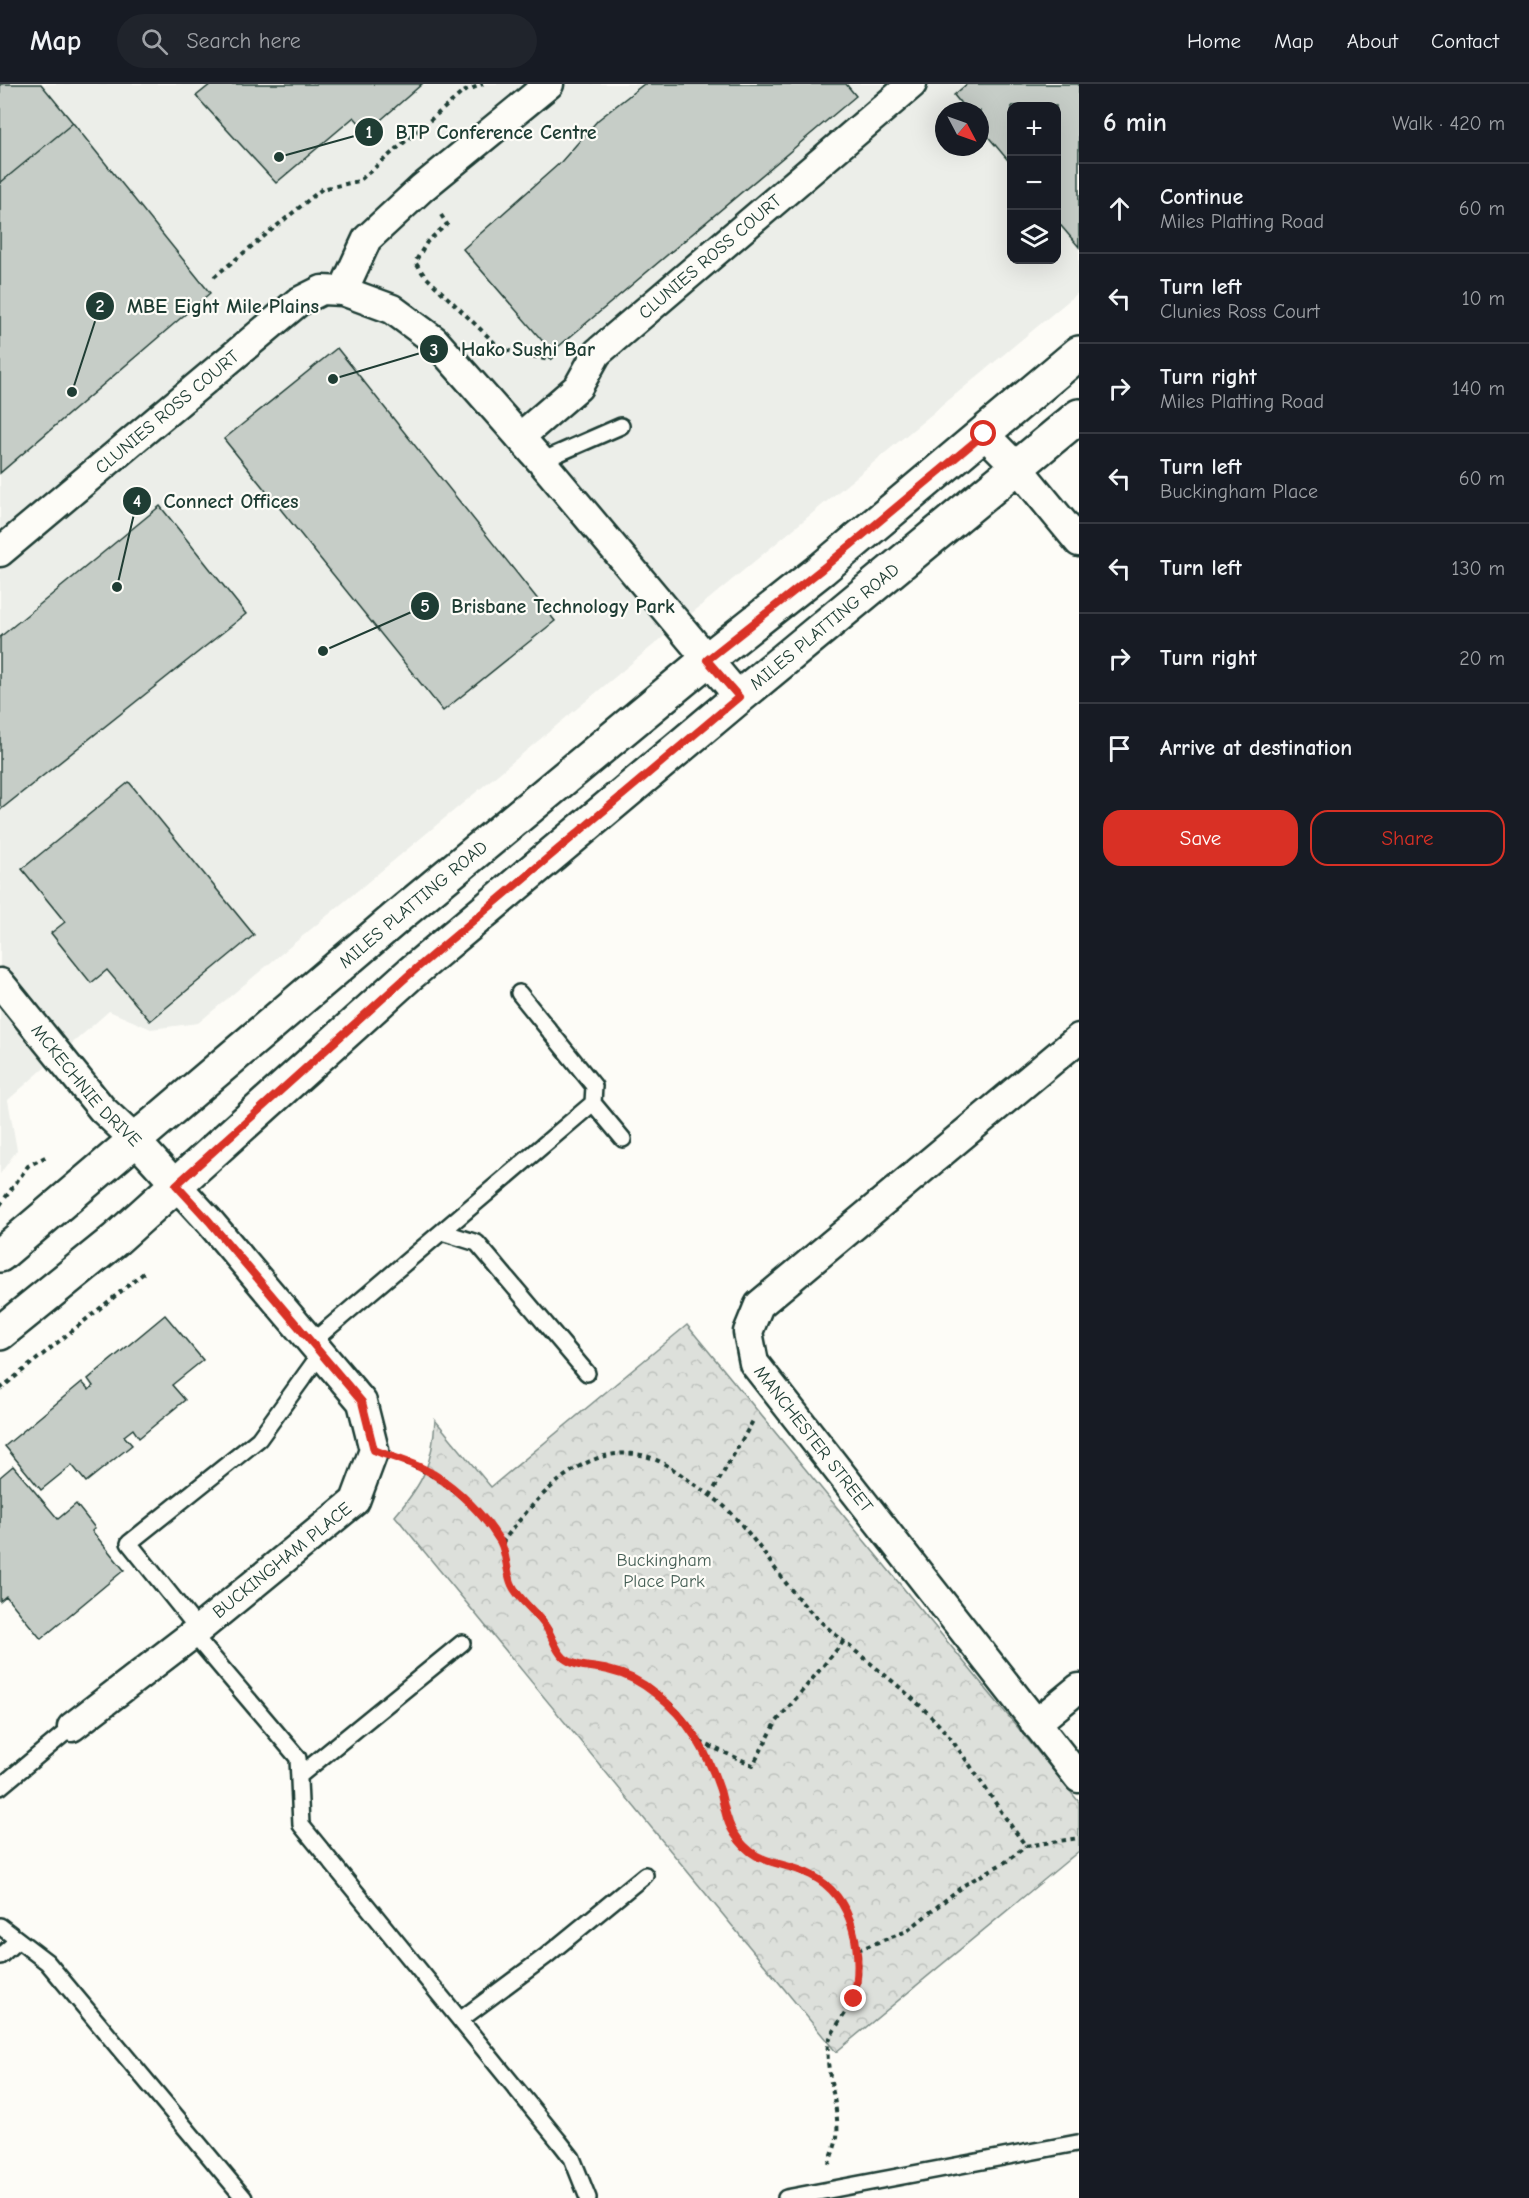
<!DOCTYPE html>
<meta charset="utf-8">
<style>
body{margin:0;font-family:"Comic Neue",sans-serif;background:#20242c;color:#f1f3f6}
.controls{position:absolute;right:18px;top:18px;display:grid;overflow:hidden;border-radius:12px;box-shadow:0 6px 24px #0002}
.controls button{width:54px;height:54px;display:grid;place-items:center;padding:0;border:0;border-bottom:2px solid #363941;background:#171b24;color:#f1f3f6;font:30px sans-serif}
.compass{position:absolute;left:935px;top:18px;width:54px;height:54px;border-radius:50%;background:#171b24;box-shadow:0 6px 24px #0002;rotate:131deg}
.stop{position:absolute;width:18px;height:18px;margin:-14px;border:4px solid #d93025;border-radius:50%;background:#fff}
.stop.end{background:#d93025;border-color:#fff;box-shadow:0 2px 6px #0008}
.list{margin:0;padding:0;list-style:none}
h2{display:flex;justify-content:space-between;align-items:center;height:78px;margin:0;padding:0 24px;font-size:26px}
h2 small{font-size:20px;font-weight:400;color:#9ea1a6}
.list li{display:grid;grid-template-columns:39px 1fr auto;gap:18px;align-items:center;box-sizing:border-box;height:90px;padding:0 24px;border-top:2px solid #363941}
.list b{display:block;font-size:22px;white-space:nowrap}
.list p{margin:0;font-size:20px;white-space:nowrap;color:#9ea1a6}
.list em{font-size:20px;font-style:normal;color:#9ea1a6}
.actions{display:flex;gap:12px;padding:18px 24px}
.actions a{flex:1;padding:14px 0;border:2px solid #d93025;border-radius:18px;text-align:center;font-size:21px;color:#d93025}
.actions .main{background:#d93025;color:#fff}
.icon{flex:none;width:33px;height:33px;fill:none;stroke:currentColor;stroke-width:2;stroke-linecap:round;stroke-linejoin:round}
.map{position:relative;flex:none;width:1079px;height:2114px;overflow:hidden}
header{display:flex;align-items:center;gap:36px;box-sizing:border-box;height:84px;padding:0 30px;background:#171b24;border-bottom:2px solid #363941}
header strong{font-size:28px}
nav{display:flex;gap:33px;margin-inline-start:auto;font-size:21px}
.search{width:420px;height:54px;background:#20242c;display:flex;align-items:center;gap:15px;box-sizing:border-box;padding:0 21px;border-radius:33px;color:#9ea1a6;font-size:22px}
main{display:flex}
aside{flex:1;background:#171b24}
.map>svg:first-child{display:block}
.built{fill:#eceee9;fill-rule:evenodd}
.forest{fill:url(#forest-crowns);stroke:#7e8e88;stroke-width:1.5}
.building{fill:#c6cdc7;stroke:#1f3d34;stroke-width:1.5}
.lines{fill:none;stroke-linecap:round;stroke-linejoin:round}
.lane-casing{stroke:#1f3d34;stroke-width:20}
.street-casing{stroke:#1f3d34;stroke-width:33}
.secondary-casing{stroke:#1f3d34;stroke-width:38}
.path{stroke:#1f3d34;stroke-width:4;stroke-dasharray:4.5 4.5;stroke-linecap:butt}
.lane{stroke:#fdfcf7;stroke-width:15}
.street{stroke:#fdfcf7;stroke-width:28}
.secondary{stroke:#fdfcf7;stroke-width:33}
.route{stroke:#d93025;stroke-width:8}
.labels{text-anchor:middle;stroke-width:4.5;stroke-linejoin:round;paint-order:stroke}
.street-label{font-size:18px;fill:#1f3d34;stroke:#fdfcf7}
.park-label{font-size:18px;fill:#455e55;stroke:#fdfcf7}
.leader{fill:none;stroke:#1f3d34;stroke-width:2}
.callout-dot{fill:#1f3d34;stroke:#fdfcf7;stroke-width:2}
.mark-label{font-size:18px;text-anchor:middle;font-weight:bold;fill:#fff}
.callout-label{font-size:20px;text-anchor:middle;font-weight:bold;fill:#1f3d34;stroke:#fdfcf7;stroke-width:4.5;stroke-linejoin:round;paint-order:stroke}
</style>
<header>
<strong>Map</strong>
<div class="search"><svg class="icon" aria-label="search" viewBox="0 0 24 24"><circle cx="10" cy="10" r="6"/><path d="M15 15l6 6"/></svg>Search here</div>
<nav><a>Home</a><a>Map</a><a>About</a><a>Contact</a></nav>
</header>
<main>
<div class="map">
<svg width="1079" height="2114" viewBox="0 0 1079 2114">
<defs>
<pattern id="forest-crowns" width="20" height="18" patternUnits="userSpaceOnUse" patternTransform="scale(1.5)"><rect width="20" height="18" fill="#dde0db"/><path d="M2 6a3 3 0 1 1 6 0M12 15a3 3 0 1 1 6 0" fill="none" stroke="#bdc1bd"/></pattern>
</defs>
<rect width="100%" height="100%" fill="#fdfcf7"/>
<filter id="ink" filterUnits="userSpaceOnUse"><feTurbulence type="fractalNoise" baseFrequency=".0167" numOctaves="2"/><feDisplacementMap in="SourceGraphic" scale="12" xChannelSelector="R" yChannelSelector="G"/><feConvolveMatrix kernelMatrix="1 2 1 2 8 2 1 2 1" color-interpolation-filters="sRGB"/></filter>
<g filter="url(#ink)">
<path class="built" d="M0,0h1079v208l-881,731 -47,6 -42,-18 -101,89 9,50 -17,24zM1012,22h44v154h-44zM944,27h36v36h-36z"/>
<path class="forest" d="M687,1241l392,477v49l-243,201 -441,-536c28,-33 38,-52 40,-96l56,67z"/>
<path class="building" d="M0,0h41l32,39 -73,60z
M211,0h211l-55,48 -13,-15 -78,66 -80,-87z
M644,0h202l10,12 -304,256 -89,-103 98,-87 37,-42z
M967,0h112v163l-23,-27v-114h-44v59l-32,-38v-16h-13l-13,-16z
M73,39l137,170 -210,180v-290z
M337,264l218,273 -112,90 -219,-272z
M160,422l86,108 -246,196v-173z
M129,698l125,153 -104,86 -43,-51 -16,13 -40,-50 14,-11 -43,-53z
M165,1231l38,45 -31,25 13,15 -46,38 -6,-9 -9,7 8,9 -46,37 -14,-17 -31,25 -36,-44 77,-64 7,8 4,-4 -5,-7z
M13,1382l45,53 18,-15 19,24 -3,3 32,39 -83,69 -35,-43 -6,5v-124z"/>
<g class="lines">
<g class="lane-casing">
<path id="lane" d="M541,377l80,-35
M593,1019l30,36
M442,1148l35,11 110,130
M312,1258l281,-239 1,-17 -75,-93
M198,1545l-69,-86 130,-104 62,-86
M193,1550l105,124 3,67 257,315 14,18 16,40
M299,1692l163,-133
M0,1703l72,-60
M0,1842l47,36 197,236
M0,1872l18,-16
M460,1936l86,-64 99,-81
M786,2114l291,-55"/>
</g>
<g class="street-casing">
<g id="street">
<path d="M343,207l24,-52 55,-51 127,-104"/>
<path d="M984,350l33,33 62,75"/>
<path id="s1" d="M520,353l58,-50 19,-34 315,-269"/>
<path id="s2" d="M0,468l298,-250 24,-12 21,1 49,18 42,31 107,121 198,236"/>
<path id="s3" d="M0,899l102,126 32,30 75,82 153,181 12,48 -19,51 -162,133 -121,93"/>
<path id="s4" d="M1079,954l-320,267 -11,27 6,31 325,415"/>
<path d="M1035,1640l44,-36"/>
</g>
</g>
<g class="secondary-casing">
<g id="secondary">
<path id="s5" d="M0,1171l397,-338 310,-257 115,-91 257,-216"/>
<path id="s6" d="M0,1249l116,-94 295,-266 328,-276 340,-281"/>
</g>
</g>
<path class="path" d="M441,131l6,9 -20,18 -12,20 9,13 77,74 48,11 7,-6
M214,193l108,-88 37,-8 104,-89 20,-8
M0,1121l28,-39 19,-10
M0,1305l145,-117
M405,1378c38,16 75,44 95,80 8,12 6,31 13,44 9,16 23,26 33,40 7,10 8,23 18,32 12,10 31,8 45,12 17,4 32,12 46,22 34,25 53,60 65,100 4,13 7,29 13,40 22,39 60,28 91,51 31,23 43,81 29,116 -5,13 -23,33 -25,45 -3,30 12,62 9,93 -1,9 -6,18 -8,27
M710,1412l44,-77
M502,1459c29,-40 77,-96 133,-89 20,2 37,14 52,25 14,11 31,20 43,33 32,33 53,74 86,105 43,41 98,75 134,121 27,35 49,73 76,108l53,-8
M700,1658l53,23 24,-44 67,-80
M858,1866l49,-19 57,-46 43,-24 19,-15"/>
<use href="#lane" class="lane"/>
<use href="#street" class="street"/>
<use href="#secondary" class="secondary"/>
</g>
</g>
<g class="lines" filter="url(#ink)">
<path class="route" d="M854,1915c9,-44 2,-101 -43,-124 -31,-16 -55,-7 -77,-42 -8,-11 -10,-29 -14,-43 -13,-38 -31,-71 -64,-96 -14,-12 -30,-20 -48,-24 -14,-4 -32,-2 -44,-12 -9,-8 -11,-21 -18,-31 -9,-15 -26,-25 -34,-42 -6,-13 -5,-32 -12,-44 -15,-25 -42,-52 -67,-67 -17,-11 -40,-16 -59,-24l-12,-48 -153,-181 -33,-36 235,-212 328,-276 -32,-37 115,-91 162,-135"/>
</g>
<g class="labels">
<g class="street-label">
<text dy="6" stroke="none"><textPath href="#s1" startOffset="264">CLUNIES ROSS COURT</textPath></text>
<text dy="6" stroke="none"><textPath href="#s2" startOffset="218">CLUNIES ROSS COURT</textPath></text>
<text dy="6" stroke="none"><textPath href="#s6" startOffset="1086">MILES PLATTING ROAD</textPath></text>
<text dy="6" stroke="none"><textPath href="#s5" startOffset="542">MILES PLATTING ROAD</textPath></text>
<text dy="6" stroke="none"><textPath href="#s3" startOffset="134">MCKECHNIE DRIVE</textPath></text>
<text dy="6" stroke="none"><textPath href="#s4" startOffset="574">MANCHESTER STREET</textPath></text>
<text transform="translate(282 1476) rotate(-39)" y="6">BUCKINGHAM PLACE</text>
</g>
<g class="park-label">
<text x="664" y="1482">Buckingham<tspan x="664" dy="21">Place Park</tspan></text>
</g>
</g>
<path class="leader" d="M279 73L369 48M72 308L100 222M333 295L434 265M117 503L137 417M323 567L425 522"/>
<g class="callout-dot">
<circle cx="279" cy="73" r="6"/>
<circle cx="72" cy="308" r="6"/>
<circle cx="333" cy="295" r="6"/>
<circle cx="117" cy="503" r="6"/>
<circle cx="323" cy="567" r="6"/>
<circle cx="369" cy="48" r="15"/>
<circle cx="100" cy="222" r="15"/>
<circle cx="434" cy="265" r="15"/>
<circle cx="137" cy="417" r="15"/>
<circle cx="425" cy="522" r="15"/>
</g>
<g class="mark-label">
<text x="369" y="54">1</text>
<text x="100" y="228">2</text>
<text x="434" y="272">3</text>
<text x="137" y="423">4</text>
<text x="425" y="528">5</text>
</g>
<g class="callout-label">
<text x="496" y="55">BTP Conference Centre</text>
<text x="223" y="229">MBE Eight Mile Plains</text>
<text x="528" y="272">Hako Sushi Bar</text>
<text x="231" y="424">Connect Offices</text>
<text x="563" y="529">Brisbane Technology Park</text>
</g>
</svg>
<div class="controls">
<button>+</button>
<button>−</button>
<button><svg class="icon" aria-label="layers" viewBox="0 0 24 24"><path d="M12 4l9 5-9 5-9-5zM3 14l9 5 9-5"/></svg></button>
</div>
<svg class="compass" viewBox="-18 -18 36 36"><path d="M0-13l5 13h-10z" fill="#e53935"/><path d="M0 13l5-13h-10z" fill="#9ea1a6"/></svg>
<div class="stop" style="left:984px;top:350px"></div>
<div class="stop end" style="left:854px;top:1915px"></div>
</div>
<aside>
<h2>6 min<small>Walk · 420 m</small></h2>
<ul class="list">
<li><svg class="icon" aria-label="ahead" viewBox="0 0 24 24"><path d="M12 20V5M6 11l6-6 6 6"/></svg><div><b>Continue</b><p>Miles Platting Road</p></div><em>60 m</em></li>
<li><svg class="icon" aria-label="left" viewBox="0 0 24 24"><path d="M17 20v-9H6M10 6l-5 5 5 5"/></svg><div><b>Turn left</b><p>Clunies Ross Court</p></div><em>10 m</em></li>
<li><svg class="icon" aria-label="right" viewBox="0 0 24 24"><path d="M7 20v-9h11M14 6l5 5-5 5"/></svg><div><b>Turn right</b><p>Miles Platting Road</p></div><em>140 m</em></li>
<li><svg class="icon" aria-label="left" viewBox="0 0 24 24"><path d="M17 20v-9H6M10 6l-5 5 5 5"/></svg><div><b>Turn left</b><p>Buckingham Place</p></div><em>60 m</em></li>
<li><svg class="icon" aria-label="left" viewBox="0 0 24 24"><path d="M17 20v-9H6M10 6l-5 5 5 5"/></svg><div><b>Turn left</b></div><em>130 m</em></li>
<li><svg class="icon" aria-label="right" viewBox="0 0 24 24"><path d="M7 20v-9h11M14 6l5 5-5 5"/></svg><div><b>Turn right</b></div><em>20 m</em></li>
<li><svg class="icon" aria-label="arrive" viewBox="0 0 24 24"><path d="M6 21V4h12l-3 4 3 4H6"/></svg><div><b>Arrive at destination</b></div></li>
</ul>
<div class="actions"><a class="main">Save</a><a>Share</a></div>
</aside>
</main>
